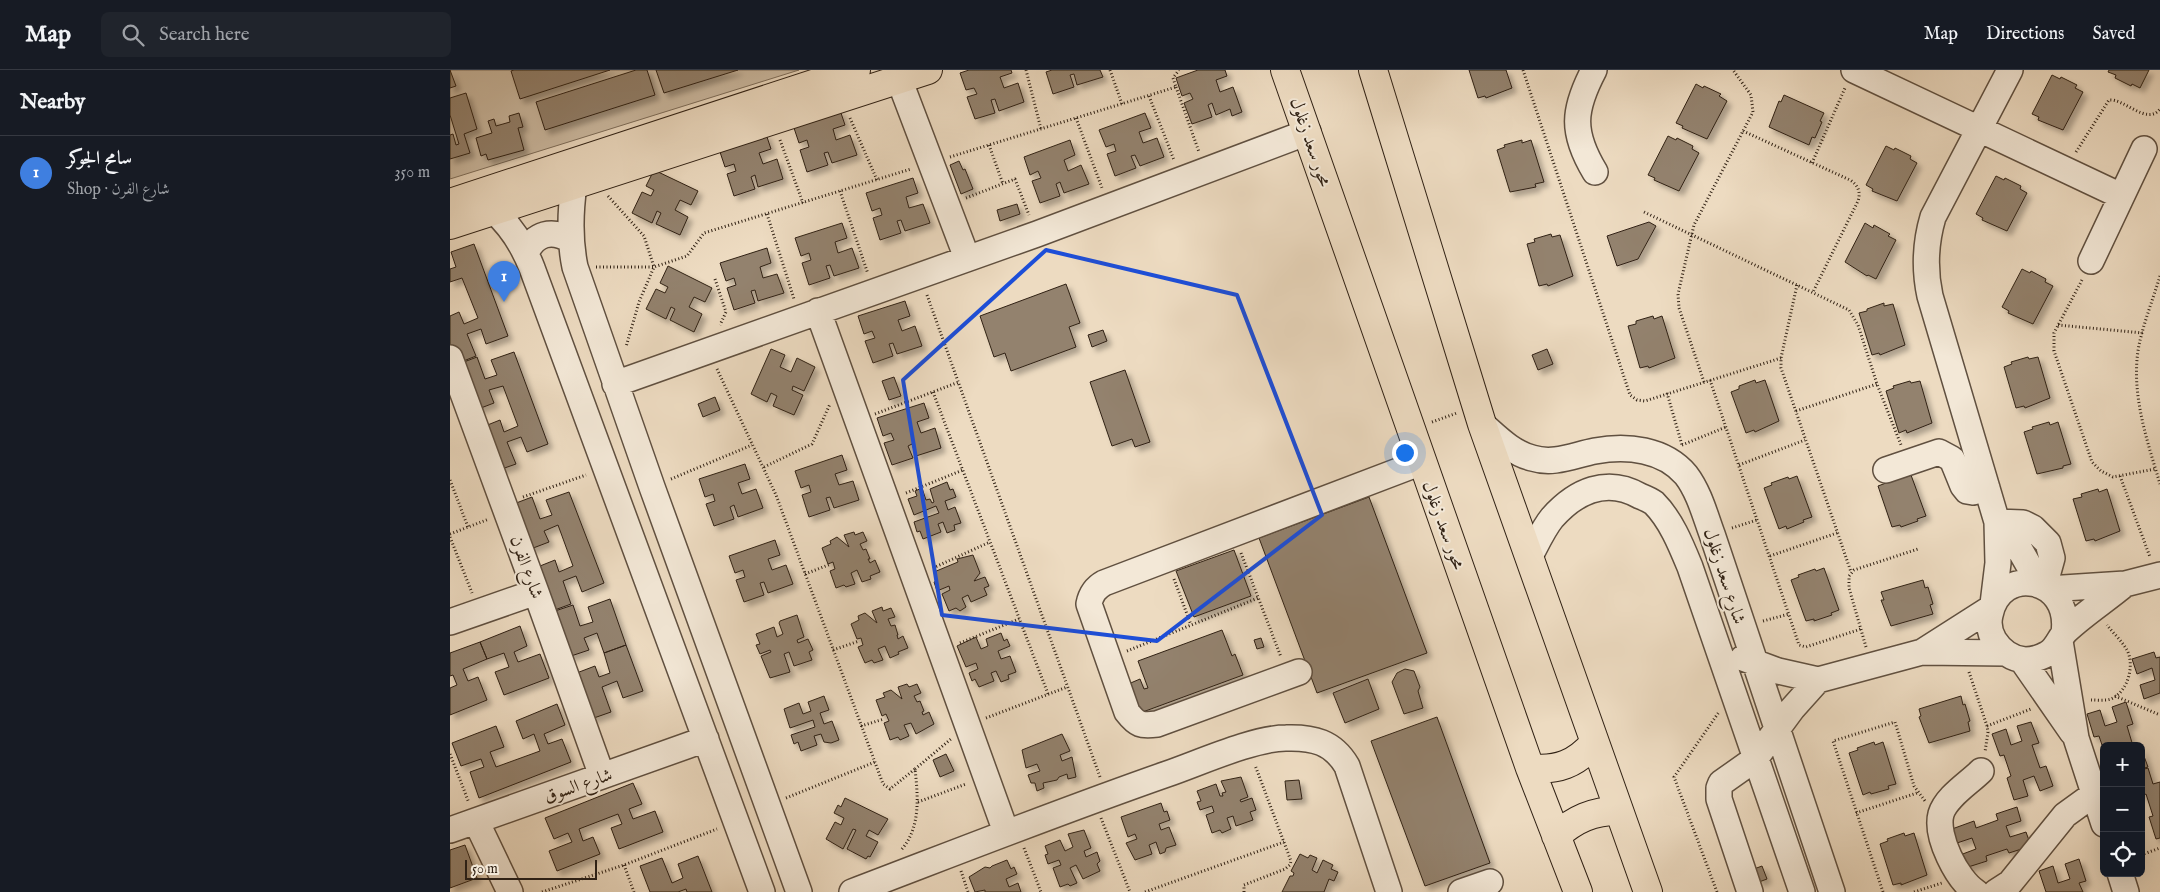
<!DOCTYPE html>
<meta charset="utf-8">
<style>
body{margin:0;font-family:"IM FELL English",Amiri,serif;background:#20242c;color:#f1f3f6}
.controls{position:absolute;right:15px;bottom:15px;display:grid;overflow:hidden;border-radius:8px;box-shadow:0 5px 20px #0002}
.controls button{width:45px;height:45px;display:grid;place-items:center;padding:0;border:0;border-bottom:1px solid #363941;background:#171b24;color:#f1f3f6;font:25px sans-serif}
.scale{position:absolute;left:15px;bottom:12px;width:132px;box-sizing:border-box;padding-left:5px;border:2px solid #312215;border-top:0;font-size:14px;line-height:18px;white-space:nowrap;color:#312215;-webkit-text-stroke:4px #f3e8d7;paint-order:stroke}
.you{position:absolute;left:954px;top:382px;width:18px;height:18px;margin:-12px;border:4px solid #fff;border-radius:50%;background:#1a73e8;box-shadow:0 0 0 8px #1a73e833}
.badge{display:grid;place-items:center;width:32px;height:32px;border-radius:50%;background:#c59692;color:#fff;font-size:16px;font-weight:700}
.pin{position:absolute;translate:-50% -41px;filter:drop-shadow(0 1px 2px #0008)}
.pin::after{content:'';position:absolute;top:26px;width:18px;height:15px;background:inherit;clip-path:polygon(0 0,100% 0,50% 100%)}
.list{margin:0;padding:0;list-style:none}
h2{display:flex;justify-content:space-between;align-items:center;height:65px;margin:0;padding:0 20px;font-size:21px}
h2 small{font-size:16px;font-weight:400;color:#9ea1a6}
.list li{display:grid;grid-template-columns:32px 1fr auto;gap:15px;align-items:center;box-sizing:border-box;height:75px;padding:0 20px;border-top:1px solid #363941}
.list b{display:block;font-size:19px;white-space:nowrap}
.list p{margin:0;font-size:16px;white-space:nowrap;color:#9ea1a6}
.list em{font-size:16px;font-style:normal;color:#9ea1a6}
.icon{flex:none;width:28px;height:28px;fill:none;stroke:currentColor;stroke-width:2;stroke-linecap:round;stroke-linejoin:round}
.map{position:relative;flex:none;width:1710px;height:822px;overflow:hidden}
header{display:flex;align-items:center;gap:30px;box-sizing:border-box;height:70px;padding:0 25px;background:#171b24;border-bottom:1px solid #363941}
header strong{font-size:24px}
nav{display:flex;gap:28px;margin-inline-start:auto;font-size:18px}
.search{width:350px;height:45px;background:#20242c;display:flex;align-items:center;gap:12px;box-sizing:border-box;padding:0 18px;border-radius:8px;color:#9ea1a6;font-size:19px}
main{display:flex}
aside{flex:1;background:#171b24}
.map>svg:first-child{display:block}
.green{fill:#cdbca4;stroke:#7f6f5c}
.building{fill:#93826e;stroke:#312215;filter:url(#shadow)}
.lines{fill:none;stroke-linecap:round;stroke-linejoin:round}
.minor-casing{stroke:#605040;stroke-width:28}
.major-casing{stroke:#312215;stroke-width:30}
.path{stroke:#312215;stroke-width:3;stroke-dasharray:1 2.5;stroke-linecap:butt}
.minor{stroke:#f3e8d7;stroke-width:25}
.major{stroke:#eddbc1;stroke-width:28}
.marked{fill:none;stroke:#1d4ed8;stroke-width:4;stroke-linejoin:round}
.labels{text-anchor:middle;stroke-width:4;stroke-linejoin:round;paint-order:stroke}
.street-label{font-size:18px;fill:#312215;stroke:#f3e8d7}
</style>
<header>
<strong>Map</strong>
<div class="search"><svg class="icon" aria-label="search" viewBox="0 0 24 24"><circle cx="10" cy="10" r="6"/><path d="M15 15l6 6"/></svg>Search here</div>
<nav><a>Map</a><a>Directions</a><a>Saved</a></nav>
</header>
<main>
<aside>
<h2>Nearby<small></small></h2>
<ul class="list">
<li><span class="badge" style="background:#3f7fe0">1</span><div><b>سامح الجوكر</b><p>Shop · شارع الفرن</p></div><em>350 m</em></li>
</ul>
</aside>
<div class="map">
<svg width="1710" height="822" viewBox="0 0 1710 822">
<defs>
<filter id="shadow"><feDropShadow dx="4.5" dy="4.5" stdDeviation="2.5" flood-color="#0004"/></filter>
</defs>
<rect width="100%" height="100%" fill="#eddbc1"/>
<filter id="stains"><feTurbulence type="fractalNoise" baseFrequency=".004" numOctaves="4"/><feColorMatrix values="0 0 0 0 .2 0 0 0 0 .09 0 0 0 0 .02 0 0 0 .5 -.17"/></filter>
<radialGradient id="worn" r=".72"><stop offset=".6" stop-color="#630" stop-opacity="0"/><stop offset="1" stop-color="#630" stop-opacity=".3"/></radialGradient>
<path class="green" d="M0,0h349l-349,109z"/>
<path class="building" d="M0,0l6,16 -6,2z
M64,0h96l-90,29 -9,-28z
M186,0h11l8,25 -110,35 -9,-28z
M206,0h82l-74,23z
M519,0h42l1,3 -12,4 4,11 14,-5 6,19 -25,9 -4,-12 -4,1 4,13 -20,6 -8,-22 10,-3 -3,-6 -8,2 -6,-17z
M602,0h48l3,7 -26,8 -3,-11 -4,1 4,12 -21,7 -7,-22z
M748,0h27l2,6 -11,4 4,12 13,-5 9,25 -10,4 -2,-7 -14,6 -4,-12 -4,2 4,12 -20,7 -8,-21 9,-4 -3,-6 -8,3 -6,-18z
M1019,0h37l6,18 -26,10 -1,-2 -7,2z
M1659,0h40l-9,18 -8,-4 -1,2 -16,-8 1,-3 -8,-3z
M1602,5l8,4 1,-2 16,8 -2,3 8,4 -20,38 -25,-10 1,-3 -7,-3z
M1246,14l7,4 1,-2 17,8 -2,2 8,5 -20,38 -25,-11 1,-2 -7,-3z
M16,23l11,36 -13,5 6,19 -20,6v-24l3,-1 3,11 3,-1 -9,-29v-17z
M1334,25l40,18 -4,8 2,1 -7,16 -3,-1 -3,8 -40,-18 10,-26 2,1z
M390,40l5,15 -12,4 3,11 14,-5 7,20 -25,8 -4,-11 -4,1 4,12 -21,7 -7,-22 9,-3 -2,-7 -8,3 -6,-18z
M69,43l4,14 -5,1 6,22 -36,10 -2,-6 -5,2 -5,-18 16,-5 -4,-12 6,-2 2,7 14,-4 -1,-6z
M695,43l6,15 -12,4 4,11 14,-5 7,19 -24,9 -5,-11 -4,1 5,12 -21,8 -8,-22 9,-3 -2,-7 -8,3 -7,-17z
M316,64l5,15 -12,4 4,11 14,-5 6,20 -25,8 -3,-12 -4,2 4,12 -21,7 -7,-22 9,-3 -2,-7 -9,3 -6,-18z
M1218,66l8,4 1,-2 16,8 -1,3 7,4 -20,38 -25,-11 1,-2 -7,-3z
M620,70l5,15 -11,5 4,11 13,-6 8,19 -25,9 -4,-11 -4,2 4,12 -20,7 -8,-22 9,-3 -3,-7 -8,4 -6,-18z
M1072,70v3l9,-3 13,42 -9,2 1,3 -26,5 -13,-42 8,-3 -1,-2z
M1436,76l8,4 1,-2 16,8 -1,3 7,4 -20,38 -25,-10 1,-2 -7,-4z
M509,91l4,9 2,-1 8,20 -12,5 -11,-29z
M204,100l44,21 -7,14 -11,-5 -5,10 13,7 -8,18 -24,-11 5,-11 -4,-2 -5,12 -20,-10 10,-21 9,4 3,-6 -8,-4z
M1546,106l8,4 1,-2 16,8 -1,3 7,4 -20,38 -25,-11 1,-2 -7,-4z
M463,108l5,15 -12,4 3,11 14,-4 7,19 -25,8 -4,-11 -4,1 4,12 -21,7 -7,-22 9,-3 -2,-7 -8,3 -6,-18z
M567,134l3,10 -20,7 -3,-11z
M1199,152l7,4 -18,33 -21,7 -10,-30z
M392,153l5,15 -12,4 3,11 14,-5 7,20 -25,8 -4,-11 -4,1 4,12 -21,7 -7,-22 9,-3 -2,-7 -8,3 -6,-18z
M1415,153l8,5 1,-3 16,9 -2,2 8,4 -20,39 -8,-4 -1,1 -22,-14z
M1101,164l1,3 8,-2 13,41 -25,10 -1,-2 -8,2 -12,-42 8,-2 -1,-3z
M24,174l34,92 -22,8 -5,-15 -14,5 9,22 -20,8 -6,-16v-32l9,-4 5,12 14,-6 -16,-40 -12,4v-13l6,-2 -5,-15z
M317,178l4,15 -11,4 3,11 14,-4 7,19 -26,8 -3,-11 -4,1 4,12 -21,7 -7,-22 9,-3 -2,-7 -8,3 -6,-18z
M218,196l44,22 -7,14 -11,-5 -5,10 13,7 -8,18 -24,-12 5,-11 -4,-2 -5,12 -20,-10 10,-20 9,4 3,-6 -8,-4z
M1572,199l8,4 1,-2 15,8 -1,3 8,4 -20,38 -25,-11 1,-2 -7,-4z
M616,214l14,39 -11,4 7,20 -65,24 -6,-18 -11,4 -14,-41z
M455,231l5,15 -12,4 4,11 13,-5 7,20 -25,8 -4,-11 -4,1 4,12 -20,7 -8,-22 10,-3 -3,-7 -8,3 -6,-18z
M1434,233v3l9,-2 12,41 -25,10 -1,-2 -7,2 -13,-42 8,-2v-2z
M1203,246l1,3 8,-3 13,42 -26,10 -1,-2 -8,2 -12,-42 8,-2v-3z
M653,260l4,11 -15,6 -4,-12z
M321,279l14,6 -5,12 11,5 6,-14 18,9 -11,24 -11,-5 -1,4 11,5 -9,20 -21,-9 4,-10 -6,-3 -4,9 -16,-8z
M1097,279l6,15 -15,6 -6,-15z
M64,282l34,92 -21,8 -6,-15 -14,5 9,22 -20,7 -16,-43 20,-8 4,12 14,-6 -15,-40 -14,4 5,13 -21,8 -17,-46 21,-8 8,22 12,-4 -6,-15z
M1578,287l1,2 9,-2 12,41 -25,10 -1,-2 -8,2 -12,-41 8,-3 -1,-2z
M675,300l25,72 -15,5 -3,-8 -20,7 -22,-64z
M444,307l7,19 -12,4 -7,-19z
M1305,310l1,3 9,-3 14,41 -24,11 -1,-2 -8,3 -15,-41 8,-3v-3z
M1460,311l1,2 9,-2 12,42 -25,10 -1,-3 -7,3 -13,-42 8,-3 -1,-2z
M265,327l5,13 -17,7 -5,-13z
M474,333l5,15 -12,4 4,11 14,-5 6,20 -25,8 -4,-12 -4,2 5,12 -21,7 -8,-22 10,-3 -3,-7 -8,3 -6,-18z
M1599,352l1,3 8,-3 13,42 -8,2v2l-26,6 -13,-42 9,-3 -1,-2z
M392,385l5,15 -12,4 4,11 14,-4 6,19 -25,8 -4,-11 -4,1 4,12 -21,7 -7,-22 9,-3 -2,-7 -8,3 -6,-17z
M295,394l5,15 -12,4 4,11 14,-5 7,19 -25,9 -4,-12 -4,2 4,12 -20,7 -8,-22 9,-3 -2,-7 -8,3 -6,-18z
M1461,405l15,41 -9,3 1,2 -17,6 -1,-2 -8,2 -14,-41 8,-3 -1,-2z
M1347,406l15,41 -9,3 1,2 -17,7 -1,-3 -7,3 -15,-41 8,-3 -1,-2 17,-6 1,2z
M497,412l3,8 3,-1 3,8 -11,4 3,9 7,-3 6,16 -7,2 1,5 -8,3 -4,-11 -5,2 3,8 -18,7 -3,-8 -3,1 -3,-10 25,-9 -3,-7 -22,9 -6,-16 9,-3 -2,-5 7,-3 4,12 4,-1 2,4 2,-1 -4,-13z
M1648,419l1,3 8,-3 13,42 -25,10 -1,-2 -8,2 -13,-42 9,-2 -1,-3z
M119,422l35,91 -22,9 -6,-16 -13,5 8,23 -19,7 -17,-43 20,-8 4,12 14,-6 -15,-41 -14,6 5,11 -21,8 -17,-45 21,-8 8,22 12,-4 -6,-15z
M919,427l58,156 -110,40 -58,-155z
M404,462l1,3 8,-3 4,9 -7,3 3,6 3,-1 4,10h-2l2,4 5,-3 5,12 -10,4 1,3 -9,3 -5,-12 -6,3 4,11 -9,3 -2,-2 -8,3 -6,-17 5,-2 -2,-7 -5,2 -6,-16 9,-4 -1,-3 7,-4 12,10 -5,-12z
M325,470l5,15 -12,4 4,11 14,-5 7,19 -25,9 -4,-11 -4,1 4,12 -20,7 -8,-22 9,-3 -2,-7 -8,3 -6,-17z
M784,480l17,46 -57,21 -18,-46z
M523,485l7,18 -6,8 11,-4 4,9 -5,2 3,7 -16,7 -3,-7 -6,3 4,9 -6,4 -4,-3 -7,3 -7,-17 8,-4 -1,-4 -12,5 -3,-9 3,-1 -3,-9 24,-10 -1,-3z
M1374,498l15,42 -8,3 1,2 -18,6v-2l-8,2 -15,-41 8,-3 -1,-2 17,-6 1,2z
M1473,510l2,8 3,-1 5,17 -3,1 3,9 -42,12 -10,-26h3l-3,-8z
M160,529l16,46 -22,8 -7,-20 -13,5 5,12 -21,7 -16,-45 21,-7 7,21 13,-4 -5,-15z
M432,537l1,4 8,-3 4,9 -7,2 3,7 4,-1 3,10h-1l1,4 5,-3 5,12 -10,4 1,2 -9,4 -5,-12 -7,3 5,11 -9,3 -2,-3 -7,3 -7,-16 5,-2 -2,-7 -4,1 -6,-15 8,-4 -1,-4 7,-3 12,10 -5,-12z
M347,545l7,22 -7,3 1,3 10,-4 5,11 -4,2 3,8 -18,6 -5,-14 -5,2 6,18 -20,6 -9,-22 10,-4 -1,-2 -10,4 -4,-9 4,-1 -4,-10 18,-7 3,10 6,-3 -4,-11 1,-2z
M70,556l7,20 -13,6 4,10 22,-8 9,24 -45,17 -9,-23 14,-5 -5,-14 -17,6 -7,-17z
M772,560l10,26 3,-2 8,21 -103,38 -14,-28 14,-6 4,10 4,-1 -10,-27z
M551,563l3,8 3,-2 3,7 -12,5 3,8 9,-3 6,16 -8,3 1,4 -8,3 -5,-11 -5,2 3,8 -15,6 -4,-8 -3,2 -3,-8 9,-4 -2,-6 -10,4 -9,-21 19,-9 5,12 7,-3 -2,-7z
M811,568l3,9 -7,2 -3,-9z
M30,572l7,17 -24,10 5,12 10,-4 9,23 -37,15v-27l7,-3 -4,-10 -3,1v-23z
M176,575l17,46 -20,7 -6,-17 -15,6 9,25 -20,7 -17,-45 21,-8 4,11 11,-4 -6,-20z
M1704,582l2,6 4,-1v36l-16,6 -4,-14 15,-5 -3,-12 -15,6 -5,-15z
M955,599l9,2 6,16 -2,4 5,17 -19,6 -12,-32 5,-9z
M918,609l11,30 -34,14 -12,-30z
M457,614l2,3 8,-3 4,9 -7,3 3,6 3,-1 4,10 -2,1 1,3 6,-3 5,12 -18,10 -5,-11 -7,2 5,11 -9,4 -2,-3 -8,3 -6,-17 5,-2 -3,-7 -4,2 -6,-16 9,-3 -2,-4 8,-3 11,9 -4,-12z
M374,626l5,14 -9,3 4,11 8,-3 7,19 -8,3 -7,-1 -3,-8 -7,2 3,9 -16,6 -3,-9 -4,2 -3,-9 24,-8 -2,-7 -23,8 -6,-19 15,-6 4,11 8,-3 -3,-9z
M1511,626l2,9 2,-1 5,17 -2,1 2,9 -41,12 -10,-26 2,-1 -2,-7z
M1676,632l7,22 -6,2 6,20h-29v5l-5,-15 -5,1 -7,-23 13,-4 5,16 12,-4 -5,-15z
M107,634l8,21 -21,9 4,10 14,-5 9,23 -92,36 -9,-26 14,-5 -3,-8 -20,7 -9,-23 44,-17 8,21 -14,5 6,15 44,-16 -6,-17 -11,5 -7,-18z
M987,647l53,146 -65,23 -54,-145z
M1581,652l8,21 -7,2 8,23 6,-2 7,20 -13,5 -6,-15 -11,4 5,16 -14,4 -7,-22 4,-2 -7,-21 -4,1 -8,-22 14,-5 5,16 11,-4 -5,-15z
M612,664l8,17 -10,4 2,6 10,-4 4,20 -8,2 -1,-5 -8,3 -2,3 -14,3 1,5 -7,3 -2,-8h-4l-3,-8 12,-4 -3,-7 -11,4 -4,-18z
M1424,672l1,3 8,-3 13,42 -8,2 1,3 -18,5 -1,-2 -7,3 -14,-42 9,-3 -1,-2z
M1691,678l7,19 -7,2z
M496,684l8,17 -14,6 -7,-17z
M1698,698l5,16 7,-2v56l-4,1 -7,-22 4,-1 -7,-22 -4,2 -1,-3v-23z
M791,707l7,20 -8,3 1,2 11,-4 4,12 -6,2 3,8 -17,6 -3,-10 -6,2 4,11 -9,4 -2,-3 -8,3 -6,-18 8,-3 -2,-6 -12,4 -3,-8 4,-1 -4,-10 19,-7 4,12h3l-1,-3 4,-1 -5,-11z
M849,710l3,19 -15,1 -2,-19z
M183,713l9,21 -13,5 4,10 22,-8 8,21 -44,17 -8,-21 11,-4 -4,-10 -39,15 4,12 10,-4 7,17 -43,17 -8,-20 23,-9 -4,-9 -14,6 -9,-21z
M395,728l43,21 -10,16 -9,-5 -3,6 12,6 -8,15 -2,-1 -2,3 -19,-10 9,-19 -3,-1 -10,20 -17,-10 9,-17 6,3 3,-7 -10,-5 4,-8 3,2z
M711,733l3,9 3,-1 3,9 -11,4 2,6 8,-3 7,18 -10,3 -1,4 -5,2 -4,-12 -7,3 3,9 -17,6 -9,-17 11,-4 -2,-5 -7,3 -7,-20z
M1567,737l4,14 -15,5 4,11 16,-5 5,14 -22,7 -2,-4 -21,7 1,5 -22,7 -5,-13 16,-6 -4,-11 -15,5 -5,-14 22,-8 2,7 22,-8 -2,-6z
M634,760l7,18 -7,3 2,6 11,-5 3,9 -3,3 3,7 -17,8 -7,-14 -6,3 7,15 -7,3 -2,-2 -8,3 -7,-19 8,-3 -2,-5 -11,4 -3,-9 3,-1 -3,-8 15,-6 5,11 8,-4 -5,-13z
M1454,763l1,3 9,-3 13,42 -26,10v-2l-8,2 -13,-41 8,-3 -1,-2z
M15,775l12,33 -27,10v-38z
M850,784l8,4 2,-3 7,3 -5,12 5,3 6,-13 10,5 -2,4 7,3 -4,9 -5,-2 -5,13h-42l8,-16h3l1,-3 -3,-2z
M248,786l14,36h-25l-1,-3 -8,3h-28l-10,-26 22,-8 10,25 11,-5 -5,-14z
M1629,789l7,22 -7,2 4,9h-37l-7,-21 14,-5 5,17 12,-4 -5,-15z
M557,790l4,9 3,-2 3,7 -11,5 3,8 9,-4 3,9h-36v-2l-10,2 -6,-15 16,-10 5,1 2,-2z
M1312,796l5,13 -8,3 -5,-13z"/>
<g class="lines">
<g class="minor-casing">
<path id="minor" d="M1144,0c-21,40 -23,62 1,102
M1404,0l267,126
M449,9l68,179
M124,115c-4,28 -5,53 1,82l77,220 147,405
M44,141c18,16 29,34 38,57l230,624
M76,183c9,-20 26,-24 44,-13
M1641,191l53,-112
M368,241l188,521
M0,288l86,234 66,184
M165,314l422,-150 271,-102
M1032,354c15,13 30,29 50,34 22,7 42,-3 63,-7 32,-6 69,-2 91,24 13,17 19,40 26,59l120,358
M1436,400l53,-18 13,7 11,27 4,5 6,1 14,-4
M1547,452l26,1 10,5 15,15 4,15 -8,29
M1547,452l19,21 24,42
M1079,488c7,-13 14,-29 23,-40 24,-27 55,-41 88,-22 5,2 10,4 14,7 17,17 27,42 36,64l112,325
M1598,519l77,-5 35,-9
M1543,534l5,-41 -1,-41 -67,-226c-6,-28 -5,-52 3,-79l77,-147
M0,552l86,-30
M1614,563c8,-57 -64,-69 -74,-18 -2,8 0,18 4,25 7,11 18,19 31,20 8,0 15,-2 22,-6 10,-5 12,-16 19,-23 18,-17 40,-31 59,-47
M1610,571l16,97 28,86
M1472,582l69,-44
M1293,588l35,13 40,9 104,-28 84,1
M1572,590l50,72
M849,602l-142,52c-16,2 -20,1 -30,-12l-38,-108c2,-10 6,-16 15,-21l318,-121
M26,751l34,71
M0,760l256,-91
M1670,803l6,19
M402,822c105,-40 209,-81 315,-118 32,-11 87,-36 119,-36 27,-1 47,4 61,28l42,126
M1011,822l29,-10
M1300,822l-31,-93v-11l2,-5 34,-24 37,-50 26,-29
M1526,822c-19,-12 -41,-56 -35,-78 5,-17 28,-31 40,-43
M1546,822l14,-9 55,-68 29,-21"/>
</g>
<g class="major-casing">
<path id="major" d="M835,0l245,698 48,124
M923,0l109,354 166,468
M0,133l406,-133
M0,155l478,-155
M1080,698c27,3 46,-4 64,-25
M1106,766c19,-17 37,-25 62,-25"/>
</g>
<path class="path" d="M576,0l15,59
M660,0l12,34
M1073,0l107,325 7,5 8,1 136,-43
M726,17l23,65
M699,26l25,64
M400,48l27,62
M626,48l26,70
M1293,61l107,49c8,5 11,12 8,21l-45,91
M330,70l23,63
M539,75l14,39
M1626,82l33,-52c15,-2 38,26 51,9
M500,87l226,-70 -3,-9 6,-8
M1362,93l33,-75
M390,121l28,83
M158,126l36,40 10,31 33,-11 17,-23 207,-64
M516,128l49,-19 14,36
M1194,142l205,98 9,15 19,59 24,61
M317,144l27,85
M146,197h58l-15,35 -13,45
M1710,206c-7,23 -16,46 -21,69 -9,47 8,95 21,139
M265,209l11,33 -6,13
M1632,210l-28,53v18l38,111 9,9 12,6 42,-8
M1347,215l-16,73v10l70,204
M477,225l173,482
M1608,255l85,8
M267,299l59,126 107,289 7,5 25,-20c3,27 6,59 -14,81
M1260,310l89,265 7,2 55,-18
M1254,312l-25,-74 -1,-14 16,-69 59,-113 -2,-17 -18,-25
M483,322l115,302
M1217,323l15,52
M1346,341l81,-27
M425,344l84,-32
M982,352l25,-9
M1232,375l44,-18
M1289,395l66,-25
M314,397l48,-23 18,-40
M1670,406l30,81
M221,409l81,-34
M0,410l18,47
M456,423l57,-23
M73,427l63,-22
M1282,458l25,-8
M0,464l39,-15
M0,467l22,56
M791,483l40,104
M1320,486l67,-23
M483,498l57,-26
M355,504l26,-10
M724,509l17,46
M1313,551l26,-7
M510,573l59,-24
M1416,577l-17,-59v-12l5,-6 64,-21
M383,580l26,-9
M677,581l131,-53
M1519,602l18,54 1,6 -3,20
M1665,626l45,19
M1641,630c6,0 14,1 20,-1 17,-7 24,-34 16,-49 -5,-9 -14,-17 -20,-25
M536,648l81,-31
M411,656l23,-7
M1537,656l44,-17
M0,684l19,49
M465,699l36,-30
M336,728l89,-36
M468,732l48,-18
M1406,743l61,-20
M651,748l29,74
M574,778l17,44
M1691,785l19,-7
M174,795l10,27
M511,801l7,21
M92,822l82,-27 93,-36
M695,822l139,-50
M794,822v-7l41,-16 5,-4 1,-4 -36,-96
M1267,822l-43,-115 45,-65
M1433,822l-50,-151 62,-19 19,64 11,15
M1464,822l28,-9"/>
<use href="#minor" class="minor"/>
<use href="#major" class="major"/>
</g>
<path class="marked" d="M596,180l191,45 85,220 -165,126 -215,-26 -39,-235z"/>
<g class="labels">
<g class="street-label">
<text transform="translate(861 72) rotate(71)" y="6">محور سعد زغلول</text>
<text transform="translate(994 455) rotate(70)" y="6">محور سعد زغلول</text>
<text transform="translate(77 497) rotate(70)" y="6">شارع الفرن</text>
<text transform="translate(1275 506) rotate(72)" y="6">شارع سعد زغلول</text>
<text transform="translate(128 715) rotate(-19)" y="6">شارع السوق</text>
</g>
</g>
<rect width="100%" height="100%" filter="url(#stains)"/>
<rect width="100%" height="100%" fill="url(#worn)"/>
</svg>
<div class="controls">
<button>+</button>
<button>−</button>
<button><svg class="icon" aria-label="locate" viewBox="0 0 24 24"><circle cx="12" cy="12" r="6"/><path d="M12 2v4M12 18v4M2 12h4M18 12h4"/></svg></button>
</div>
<div class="scale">50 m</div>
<div class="you"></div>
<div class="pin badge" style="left:54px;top:232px;background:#3f7fe0">1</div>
</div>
</main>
